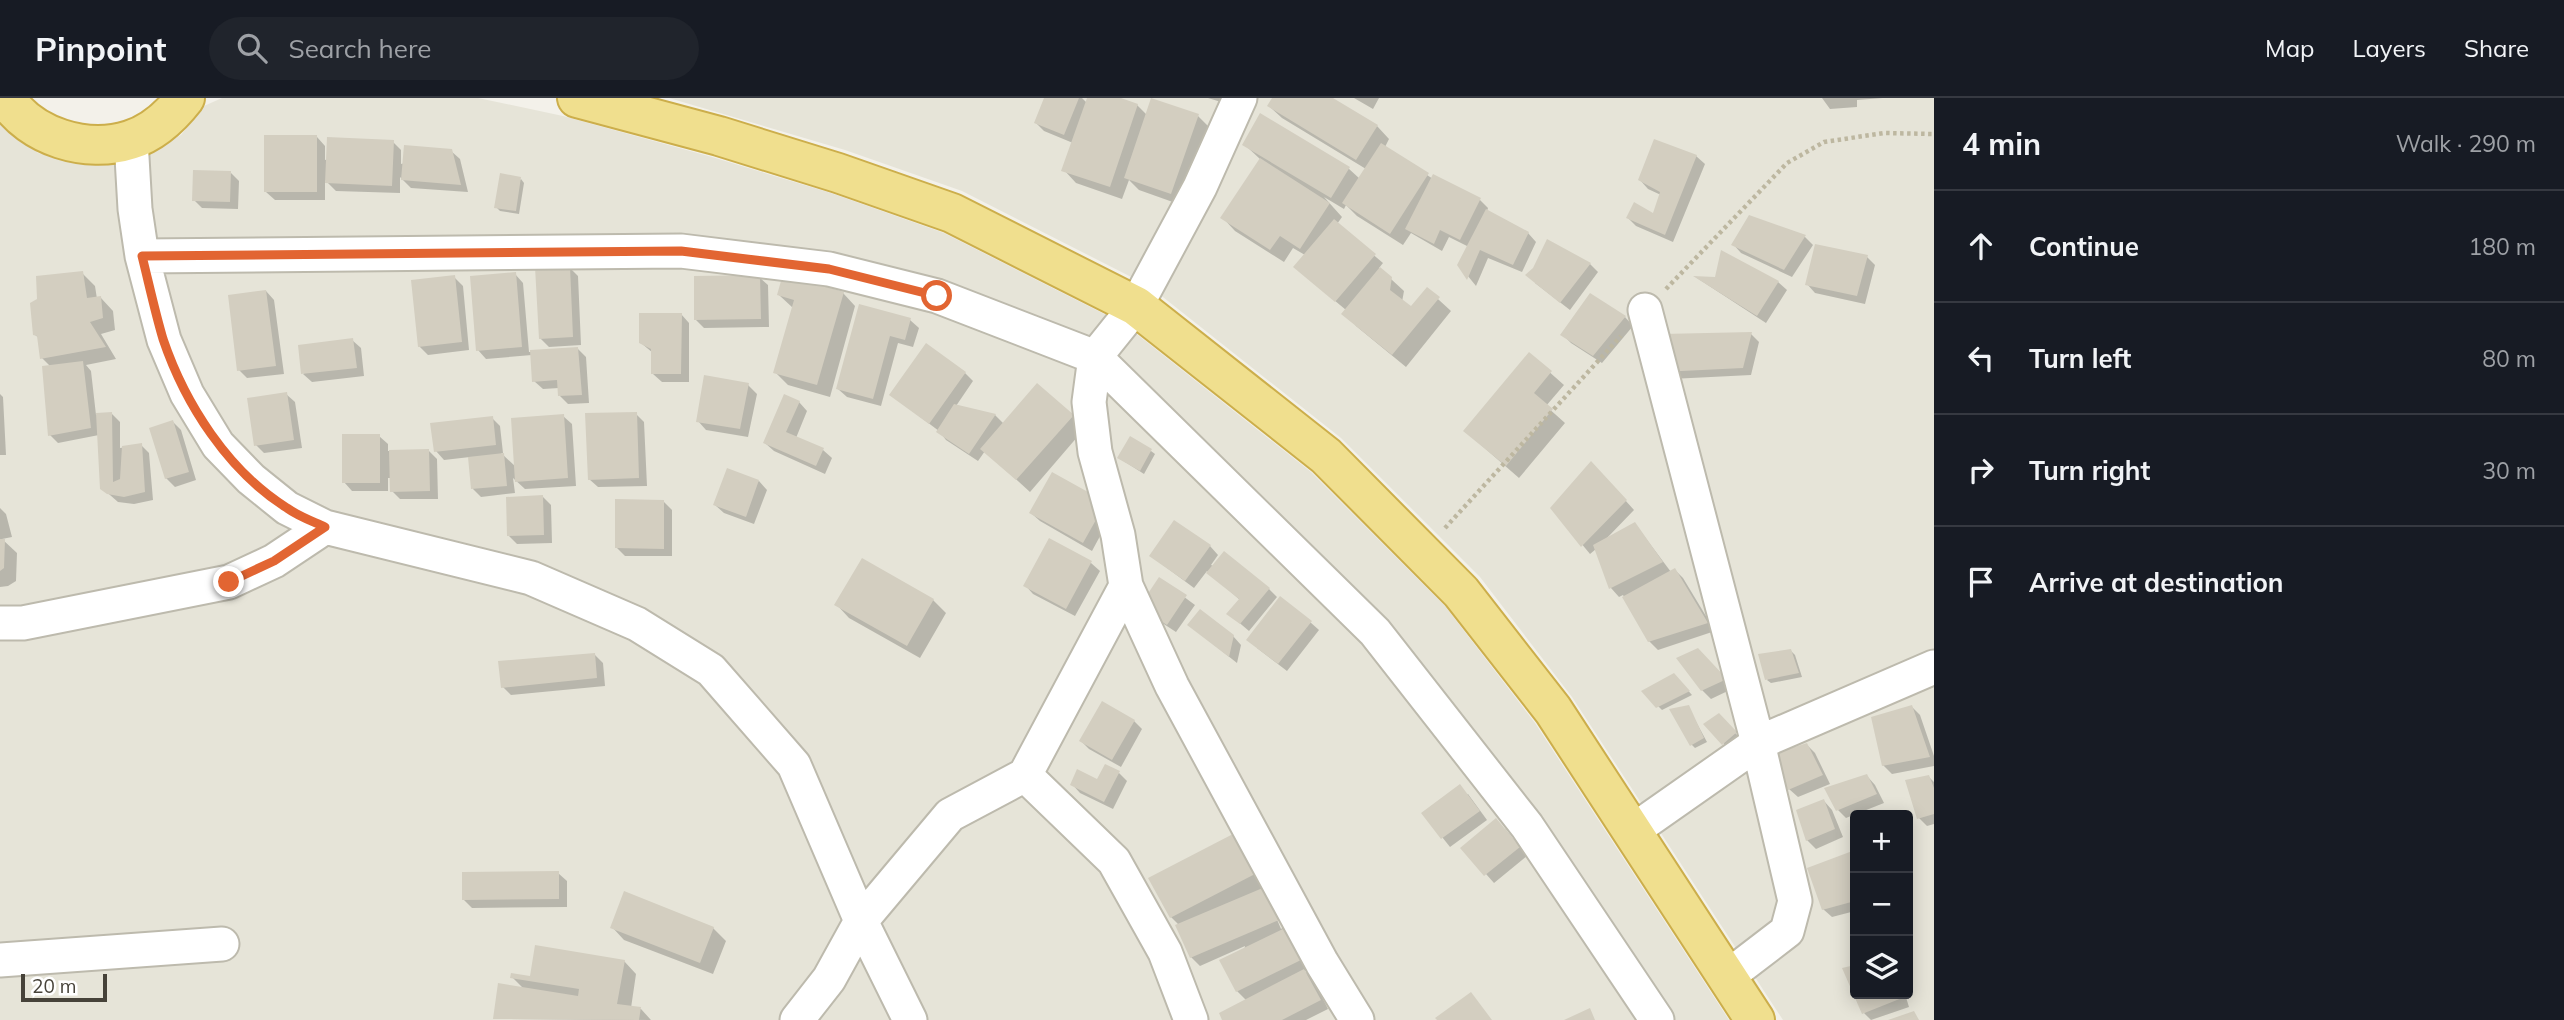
<!DOCTYPE html>
<meta charset="utf-8">
<style>
body{margin:0;font-family:Mulish,sans-serif;background:#20242c;color:#f1f3f6}
.controls{position:absolute;right:21px;bottom:21px;display:grid;overflow:hidden;border-radius:7px;box-shadow:0 4px 18px #0003}
.controls button{width:63px;height:63px;display:grid;place-items:center;padding:0;border:0;border-bottom:2px solid #363941;background:#171b24;color:#f1f3f6;font:35px sans-serif}
.scale{position:absolute;left:21px;bottom:18px;width:86px;box-sizing:border-box;padding-left:7px;border:4px solid #464239;border-top:0;font-size:19px;line-height:24px;white-space:nowrap;color:#464239;-webkit-text-stroke:5px #fff;paint-order:stroke}
.stop{position:absolute;width:21px;height:21px;margin:-16px;border:5px solid #e26532;border-radius:50%;background:#fff}
.stop.end{background:#e26532;border-color:#fff;box-shadow:0 2px 7px #0008}
.list{margin:0;padding:0;list-style:none}
h2{display:flex;justify-content:space-between;align-items:center;height:91px;margin:0;padding:0 28px;font-size:30px}
h2 small{font-size:23px;font-weight:400;color:#9ea1a6}
.list li{display:grid;grid-template-columns:46px 1fr auto;gap:21px;align-items:center;box-sizing:border-box;height:112px;padding:0 28px;border-top:2px solid #363941}
.list b{display:block;font-size:26px;white-space:nowrap}
.list em{font-size:23px;font-style:normal;color:#9ea1a6}
.icon{flex:none;width:38px;height:38px;fill:none;stroke:currentColor;stroke-width:2;stroke-linecap:round;stroke-linejoin:round}
.map{position:relative;flex:none;width:1934px;height:922px;overflow:hidden}
header{display:flex;align-items:center;gap:42px;box-sizing:border-box;height:98px;padding:0 35px;background:#171b24;border-bottom:2px solid #363941}
header strong{font-size:33px}
nav{display:flex;gap:38px;margin-inline-start:auto;font-size:24px}
.search{width:490px;height:63px;background:#20242c;display:flex;align-items:center;gap:18px;box-sizing:border-box;padding:0 24px;border-radius:38px;color:#9ea1a6;font-size:26px}
main{display:flex}
aside{flex:1;background:#171b24}
.map>svg:first-child{display:block}
.residential{fill:#e6e4d8;fill-rule:evenodd}
.shadow{fill:#0003;fill-rule:evenodd}
.building{fill:#d3cec0}
.lines{fill:none;stroke-linecap:round;stroke-linejoin:round}
.minor-casing{stroke:#bdbaad;stroke-width:37}
.trunk-casing{stroke:#ccae4b;stroke-width:42}
.path{stroke:#bdb7a0;stroke-width:4.5;stroke-dasharray:3.5 3.5;stroke-linecap:butt}
.minor{stroke:#fff;stroke-width:33}
.trunk{stroke:#f0df8e;stroke-width:38}
.route{stroke:#e26532;stroke-width:9}
</style>
<header>
<strong>Pinpoint</strong>
<div class="search"><svg class="icon" aria-label="search" viewBox="0 0 24 24"><circle cx="10" cy="10" r="6"/><path d="M15 15l6 6"/></svg>Search here</div>
<nav><a>Map</a><a>Layers</a><a>Share</a></nav>
</header>
<main>
<div class="map">
<svg width="1934" height="922" viewBox="0 0 1934 922">
<rect width="100%" height="100%" fill="#f3f1ea"/>
<path class="residential" d="M222,0h256l85,18 149,41 119,36 113,40 180,91 187,148 134,134 90,117 194,297h-1729v-896l38,29 49,12 50,-6 44,-24 23,-29z
M669,0h1265v922h-151l-211,-323 -92,-120 -139,-139 -192,-152 -187,-95 -117,-41zM1855,717h53v179h-53z"/>
<path class="shadow" d="M1045,0h37l5,5 2,-5h27l21,7 10,10 51,1 13,13 -27,77 -45,-16 -10,-10 -7,19 -46,-16 -12,-13 9,-27 -29,-12 -8,-8z
M1208,0h14l-1,4z
M1274,0h56l47,28 12,13 -4,8 48,32 47,21 8,8 -1,3 41,22 8,9 -14,30 -34,-14 -12,28 -17,-21 10,-18 -20,-10 -7,14 -31,-18 -8,12 -46,-29 -11,-11 -2,4 -20,-12 18,20 -5,7 46,39 -4,5 25,23 -2,11 9,7 16,-20 24,22 -45,56 -50,-41 -10,-16 -42,-35 1,-20 -12,-7 -9,14 -49,-31 -12,-13 38,-58 -17,-16 104,24 12,11 6,-10 -84,-51 -13,-12z
M1354,0h25l-6,11z
M1822,0h61l-26,2v7l-27,2z
M317,39l8,9v14l68,-18 8,8v14l50,-13 9,8 8,33 -57,-4 -11,-11v16l-64,-2 -11,-11v20h-50l-9,-8z
M1696,58l9,8 -32,78 -37,-16 -8,-8 25,-3 8,-20 -13,-6 -8,-9z
M231,75l8,8 -1,28 -36,-1 -8,-8z
M521,81l3,4 -5,31 -19,-3 -4,-4z
M1749,119l56,20 8,8 -21,32 -51,-24 -8,-9z
M1867,159l8,8 -10,39 -50,-11 -8,-9z
M1590,166l8,8 -28,38 -35,-27 -1,-14z
M569,169l9,9 3,69 -32,2 -9,-9z
M82,175l13,13 2,13 4,-1 12,13 2,19 -14,4 15,25 -30,6 5,6 5,44 16,-1 8,8v26l21,-3 8,8 4,47 -19,4 -16,-2 -16,-14 -3,-53 -41,8 -8,-8v-69l-8,-8 -2,-19 -6,-5z
M515,176l8,9 6,69 48,-4 9,9 3,46 -21,1 -8,-8 -1,-8 -16,1 -9,-8 -2,-26 -46,4 -8,-9z
M454,179l9,9 6,64 -41,5 -9,-9z
M759,179l9,8 1,42 -65,1 -8,-8z
M1697,180l81,4 9,8 -21,33z
M266,193l8,9 10,74 -37,4 -8,-8z
M843,195l12,13 -25,91 -42,-12 -13,-13 18,-64 -14,-13z
M861,209l49,13 9,8 -6,19 -15,-4 -17,63 -34,-9 -9,-8z
M681,216l8,9v59h-27l-9,-8v-21l-12,-10z
M1625,219l8,9 -31,37 -31,-20 -8,-8z
M1751,236l8,8 -8,33 -80,4 -8,-8z
M352,242l9,8 3,28 -52,6 -9,-8z
M1529,256l35,31 -18,21 19,17 -46,55 -54,-47z
M965,275l8,8 -17,25 39,9 9,9 68,-8 13,12 -55,64 -45,-41 -7,10 -32,-21 -7,-9 -48,-36z
M748,287l9,9 -9,43 -42,-7 -8,-9z
M0,296l3,3 3,58h-6z
M286,296l9,8 7,46 -38,5 -8,-8z
M799,304l8,9 -11,27 27,12 9,8 -7,16 -51,-23 -9,-8z
M636,316l8,8 3,64 -49,1 -9,-8z
M563,318l9,8 4,62 -51,3 -12,-11 2,15 -34,4 -8,-8 -3,-32 -26,3 -8,-9 56,-33 8,8 3,27h-2l15,14z
M173,324l8,8 15,50 -21,7 -9,-9z
M379,338l9,8v7l40,-1 9,9 1,40h-38l-8,-8 -1,-13h-3v13h-36l-8,-9z
M1151,353l4,3 -11,20 -25,-16z
M1599,373l35,39 -28,29 29,-15 36,48 4,-2 8,8 32,53 -57,19 -9,-9 -26,-46 -4,2 -8,-9 -15,-39 -6,5 -38,-46z
M759,383l8,9 -13,34 -30,-11 -9,-8z
M543,399l8,8 1,38 -35,1 -8,-8z
M664,404l8,8v46h-47l-8,-8z
M0,410l6,6 6,23 -10,2 15,14 -1,28 -8,5 -8,1z
M1113,414l-21,39 -52,-30 -9,-8z
M1049,442l42,23 9,8 -25,45 -42,-22 -8,-9z
M1210,448l8,9 -7,10 58,24 8,8 -28,34 -20,-17 11,-14 -33,-29 -13,17 -43,-32z
M1160,481l35,26 -19,27 -26,-17z
M933,502l13,13 -26,45 -71,-40 -12,-13z
M1310,524l9,8 -32,41 -30,-23z
M1189,527l44,11 8,9 -4,18z
M1698,552l36,38 -23,11 -9,-9z
M1791,553l4,4 7,22 -31,6 -4,-3z
M594,556l9,9 2,23 -94,9 -8,-8z
M1678,581l14,16 -30,15 -19,-19z
M1688,609l19,35 -12,6 -4,-4z
M1912,609l8,8 14,41v10l-42,8 -9,-9z
M1719,618l20,21 -12,10 -21,-23z
M1134,623l8,8 -21,38 -32,-18 -8,-8z
M1807,647l8,8 15,31 -32,13 -9,-8z
M1119,675l8,8 -14,28 -33,-16 -8,-9 26,-3z
M1867,678l8,9 9,18 -38,15 -8,-8z
M1929,679l5,5v42l-7,2 -8,-8z
M1468,696l19,26 -37,27 -27,-34z
M1824,703l8,9 11,27 -27,12 -9,-9z
M1505,731l22,27 -33,27 -31,-35z
M1233,738l12,12 65,120 -6,3 9,8 15,30 -22,11h-82l23,-19 -10,-10 8,-45 -45,20 -9,-9 -12,-32 -8,-8zM1267,798l17,31 -3,2z
M1855,754v59l-23,6 -9,-8 -14,-40z
M1908,770l5,11 -5,3z
M558,775l9,8v26l-95,1 -8,-8z
M612,829l101,1 13,13 -13,33 -89,-34z
M624,863l12,13 -5,34 10,1 10,11 -157,-1 30,-30 -12,-12 19,1z
M1855,896h50l4,13 -38,13 -7,-7z"/>
<path class="building" d="M1044,0h35l-15,37 -30,-12z
M1087,0h34l17,6 -28,83 -49,-16z
M1151,0l48,16 -28,80 -47,-16z
M1272,0h61l45,27 -22,35 -89,-54z
M1260,15l90,54 -19,31 -89,-53z
M264,37h53v57h-53z
M327,39l67,3 -2,46 -67,-3z
M1654,41l43,16 -32,80 -39,-17 8,-16 19,11 7,-21 -22,-12z
M1381,45l48,30 -39,61 -48,-31z
M404,47l48,4 9,36 -60,-5z
M1260,60l70,45 -30,46 -20,-13 -10,14 -50,-32z
M193,72l38,1 -1,31 -38,-1z
M500,75l21,4 -5,34 -22,-3z
M1433,76l48,24 -21,42 -20,-10 -6,14 -29,-15z
M1486,111l43,23 -16,33 -33,-15 -13,30 -10,-15z
M1749,117l57,20 -22,35 -53,-25z
M1334,121l42,35 -41,48 -42,-35z
M1547,141l44,24 -31,40 -35,-28 8,-7z
M1815,146l53,11 -11,41 -52,-11z
M1721,152l58,31 -22,35 -64,-40 22,1z
M570,168l3,71 -34,2 -4,-72z
M1380,169l12,10 -2,13 21,16 16,-19 13,10 -48,58 -51,-41z
M83,173l4,27 14,-2 2,22 -13,4 16,25 -66,12 -3,-23 -4,-1 -3,-32 7,-4 -1,-23z
M516,174l6,75 -46,4 -6,-75z
M783,176l61,18 -27,93 -44,-12 21,-73 -17,-5z
M455,177l7,67 -44,5 -7,-67z
M760,177l1,44 -67,1v-44z
M266,192l10,76 -39,5 -9,-76z
M1590,195l36,23 -33,40 -33,-21z
M859,206l52,14 -6,22 -15,-4 -17,63 -37,-10z
M639,215h43l-1,61h-30v-25l-12,-6z
M1752,234l-9,36 -82,4 1,-38z
M353,240l4,30 -56,6 -3,-29z
M926,245l40,29 -37,52 -40,-29z
M578,249l4,48 -24,1 -1,-16 -25,2 -2,-32z
M1529,254l23,19 -18,22 19,16 -47,57 -43,-35z
M83,263l8,67 -43,8 -6,-70z
M704,277l45,8 -9,46 -44,-7z
M1037,285l37,32 -58,65 -36,-31z
M287,294l7,48 -40,6 -7,-48z
M784,296l16,7 -14,31 38,16 -8,18 -53,-23z
M954,306l42,10 -27,40 -33,-22z
M112,314l1,70 7,-3 2,-33 20,-3 3,49 -21,5 -17,-3 -7,-5 -4,-76z
M637,314l2,66 -51,2 -3,-67z
M564,316l4,64 -53,4 -4,-64z
M493,318l3,29 -62,7 -4,-29z
M173,322l16,52 -24,7 -16,-51z
M342,336h38v49h-38z
M1130,338l22,13 -12,22 -23,-13z
M429,351l1,42 -40,1 -1,-42z
M504,355l3,33 -36,3 -3,-32z
M1591,363l36,39 -46,47 -31,-39z
M727,370l32,12 -13,37 -33,-12z
M1052,374l54,30 -23,41 -54,-30z
M543,397l1,40 -37,1 -1,-39z
M615,401l49,1v49l-49,-1z
M1174,422l37,25 -26,36 -36,-25z
M1635,424l28,40 -54,27 -16,-44z
M1049,440l43,23 -26,48 -43,-23z
M0,441h5l-1,29 -4,3z
M1224,453l46,37 -30,36 -14,-10 13,-15 -33,-26z
M862,460l72,41 -27,47 -73,-41z
M1675,470l33,55 -60,19 -26,-45z
M1159,479l28,18 -20,30 -28,-18z
M1280,498l32,25 -34,43 -32,-24z
M1200,511l34,26 -5,22 -42,-32z
M1698,550l29,31 -26,12 -25,-33z
M1791,551l8,24 -34,7 -7,-26z
M595,555l2,25 -96,10 -3,-27z
M1674,575l16,18 -34,17 -15,-17z
M1102,603l33,19 -23,40 -33,-19z
M1689,607l15,33 -14,8 -21,-37z
M1912,607l18,52 -48,9 -11,-49z
M1719,615l18,19 -15,13 -19,-21z
M1807,645l16,32 -35,15 -15,-36z
M1105,666l15,7 -16,31 -34,-17 7,-16 20,10z
M1867,676l10,20 -41,17 -12,-23z
M1929,677l5,13v26l-17,5 -12,-39z
M1460,686l20,27 -39,28 -20,-26z
M1824,701l11,30 -29,12 -10,-31z
M1496,720l24,29 -36,29 -24,-28z
M1233,736l22,40 -85,44 -22,-40z
M1855,752v26l-2,1 2,24 -33,9 -15,-42z
M559,773v28l-97,1v-28z
M1265,789l14,33 -89,38 -15,-33z
M624,793l90,36 -14,36 -90,-35z
M1287,829l16,32 -67,33 -17,-32z
M535,847l90,15 -8,44 24,3 -2,13 -146,-1 5,-36 80,13 1,-7 -69,-11 1,-5 19,3z
M1855,867v29h45l2,4 -40,16 -20,-46z
M1304,871l17,31 -39,20h-60l-3,-7z
M1471,894l21,28h-55l-2,-2z
M1590,910l5,12h-31z
M1914,913l5,9h-31z"/>
<g class="lines">
<g class="minor-casing">
<path id="minor" d="M1240,0l-40,89 -64,119 -41,51 -6,45 6,50 23,83 8,51 46,100 150,277 35,57
M131,42l4,69 7,47 22,84 23,54 31,51 33,34 36,29 38,19 206,51 106,46 74,46 83,95 67,156 49,99
M142,158l539,-5 148,18 108,27 158,61 280,275 152,194 130,194
M1645,212l113,433 37,158 -8,30 -60,46
M0,525h23l206,-41 45,-21 51,-34
M1025,677l101,-189
M1631,734l127,-89 176,-76
M0,862l222,-16
M797,922l32,-41 32,-58 89,-106 75,-40 89,86 51,91 26,68"/>
</g>
<g class="trunk-casing">
<path id="trunk" d="M6,0c24,39 81,56 124,42 23,-7 41,-24 55,-42
M577,0l142,38 119,37 114,40 184,93 190,150 135,136 92,118 202,310"/>
</g>
<path class="path" d="M1666,191l121,-126 37,-21 60,-9 50,1
M1445,430l176,-192"/>
<use href="#minor" class="minor"/>
<use href="#trunk" class="trunk"/>
</g>
<g class="lines">
<path class="route" d="M229,484l45,-21 51,-34c-13,-6 -27,-11 -38,-19 -59,-37 -102,-104 -124,-169 -8,-27 -14,-55 -21,-83l539,-5 148,18 108,27"/>
</g>
</svg>
<div class="controls">
<button>+</button>
<button>−</button>
<button><svg class="icon" aria-label="layers" viewBox="0 0 24 24"><path d="M12 4l9 5-9 5-9-5zM3 14l9 5 9-5"/></svg></button>
</div>
<div class="scale">20 m</div>
<div class="stop" style="left:937px;top:198px"></div>
<div class="stop end" style="left:229px;top:484px"></div>
</div>
<aside>
<h2>4 min<small>Walk · 290 m</small></h2>
<ul class="list">
<li><svg class="icon" aria-label="ahead" viewBox="0 0 24 24"><path d="M12 20V5M6 11l6-6 6 6"/></svg><div><b>Continue</b></div><em>180 m</em></li>
<li><svg class="icon" aria-label="left" viewBox="0 0 24 24"><path d="M17 20v-9H6M10 6l-5 5 5 5"/></svg><div><b>Turn left</b></div><em>80 m</em></li>
<li><svg class="icon" aria-label="right" viewBox="0 0 24 24"><path d="M7 20v-9h11M14 6l5 5-5 5"/></svg><div><b>Turn right</b></div><em>30 m</em></li>
<li><svg class="icon" aria-label="arrive" viewBox="0 0 24 24"><path d="M6 21V4h12l-3 4 3 4H6"/></svg><div><b>Arrive at destination</b></div></li>
</ul>
</aside>
</main>
